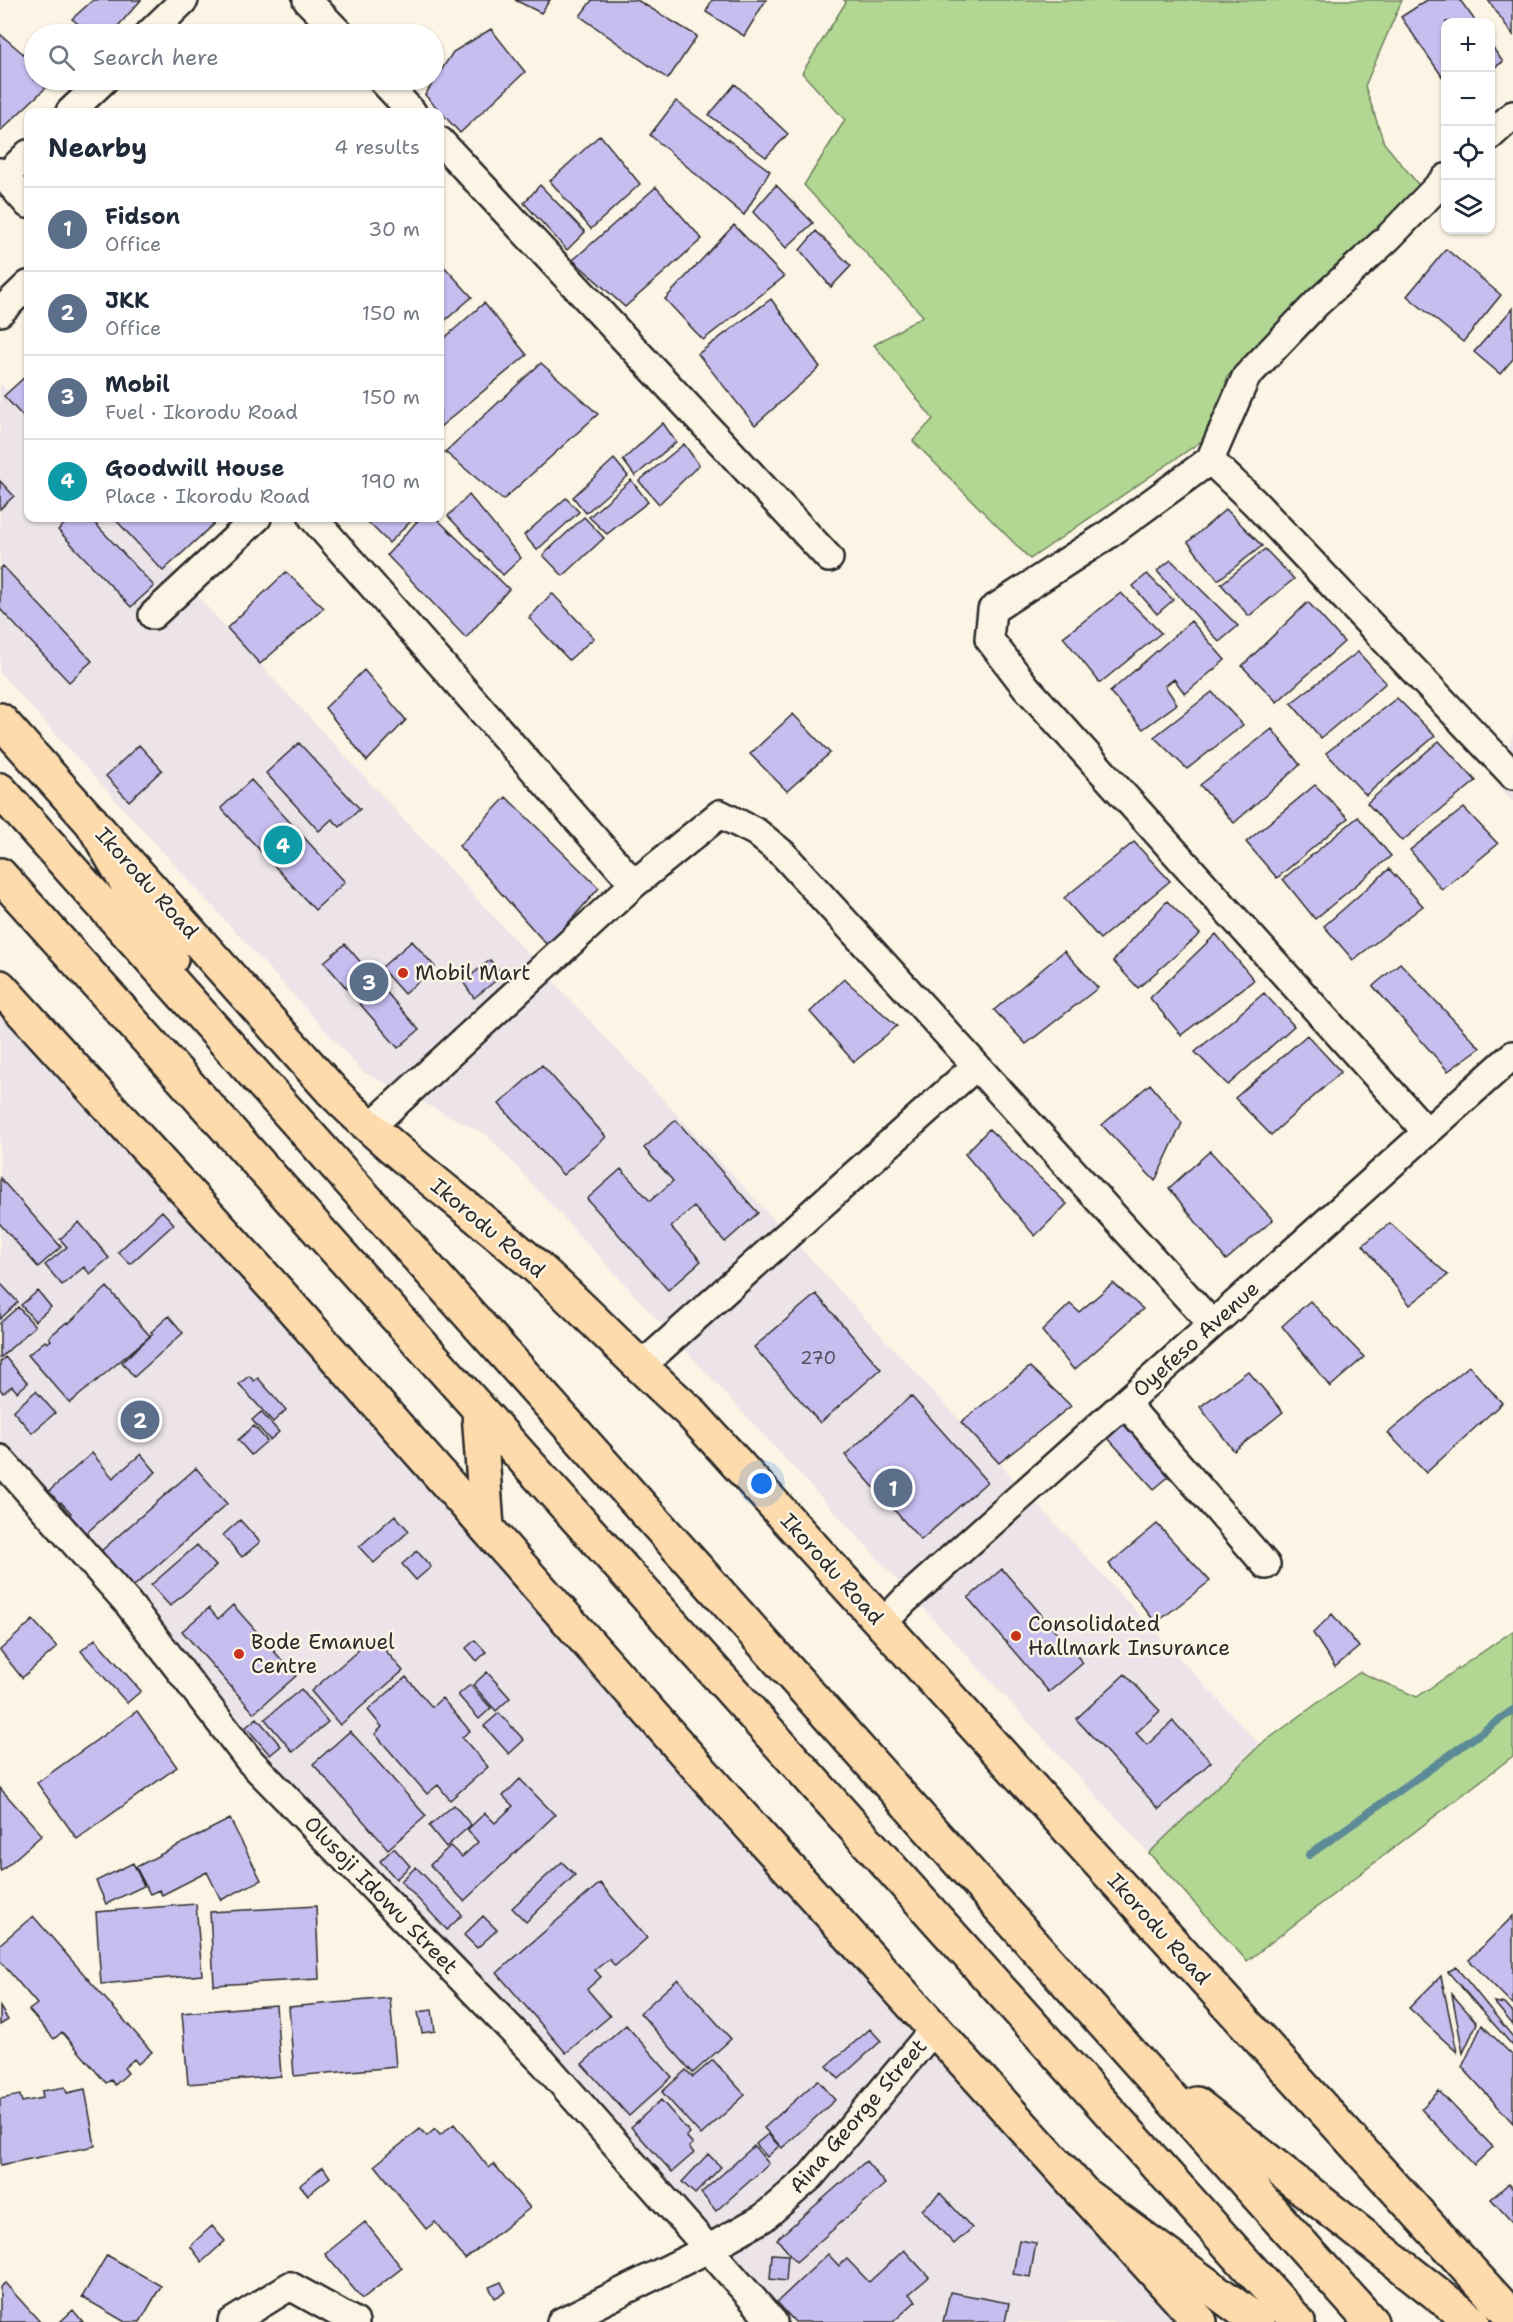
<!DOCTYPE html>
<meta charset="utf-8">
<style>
body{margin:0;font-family:"Shantell Sans",sans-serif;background:#f2f2f3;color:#1f2937}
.controls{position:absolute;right:18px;top:18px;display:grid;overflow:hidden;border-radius:12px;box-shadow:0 2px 4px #0004}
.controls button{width:54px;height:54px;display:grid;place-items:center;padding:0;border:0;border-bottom:2px solid #e0e1e3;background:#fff;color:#1f2937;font:30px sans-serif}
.you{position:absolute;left:762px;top:1484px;width:21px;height:21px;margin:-15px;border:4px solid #fff;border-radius:50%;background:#1a73e8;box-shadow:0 0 0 9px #1a73e833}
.badge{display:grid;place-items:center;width:39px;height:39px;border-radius:50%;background:#db2777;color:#fff;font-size:20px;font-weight:700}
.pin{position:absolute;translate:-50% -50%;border:3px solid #fff;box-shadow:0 2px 6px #0006}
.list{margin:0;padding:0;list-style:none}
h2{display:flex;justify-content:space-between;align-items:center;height:78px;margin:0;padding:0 24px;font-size:26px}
h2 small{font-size:20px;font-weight:400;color:#747a83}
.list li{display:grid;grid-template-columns:39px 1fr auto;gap:18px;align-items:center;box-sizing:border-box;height:84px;padding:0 24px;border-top:2px solid #e0e1e3}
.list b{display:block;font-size:22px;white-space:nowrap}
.list p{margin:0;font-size:20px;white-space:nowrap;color:#747a83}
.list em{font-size:20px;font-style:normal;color:#747a83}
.icon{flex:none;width:33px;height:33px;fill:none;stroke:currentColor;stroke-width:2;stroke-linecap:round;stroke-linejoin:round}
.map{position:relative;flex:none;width:1513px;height:2322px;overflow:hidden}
.search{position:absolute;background:#fff;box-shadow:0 2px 4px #0004;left:24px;top:24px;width:420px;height:66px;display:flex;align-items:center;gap:15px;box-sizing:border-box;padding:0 21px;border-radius:33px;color:#747a83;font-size:22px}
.panel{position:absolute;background:#fff;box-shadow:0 2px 4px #0004;left:24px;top:108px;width:420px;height:414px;border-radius:12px}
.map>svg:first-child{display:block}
.built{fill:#ece4e8}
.green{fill:#b2d792;stroke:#6e815e;stroke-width:1.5}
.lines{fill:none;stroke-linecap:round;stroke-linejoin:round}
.stream{stroke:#5c8a96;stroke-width:8}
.building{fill:#c7bef0;stroke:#2b2b2b;stroke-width:1.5}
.minor-casing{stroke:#2b2b2b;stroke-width:32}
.primary-casing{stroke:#2b2b2b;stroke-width:38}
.motorway-casing{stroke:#2b2b2b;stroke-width:38}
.minor{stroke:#fcf5e5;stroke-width:27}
.primary{stroke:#fedbac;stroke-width:33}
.motorway{stroke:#fedbac;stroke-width:33}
.poi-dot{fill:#c8321e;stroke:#fcf5e5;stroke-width:2}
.labels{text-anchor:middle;stroke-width:5;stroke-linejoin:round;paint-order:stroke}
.number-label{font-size:18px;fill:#52505c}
.street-label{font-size:21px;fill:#2b2b2b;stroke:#fcf5e5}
.poi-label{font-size:21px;fill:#2b2b2b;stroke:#fcf5e5;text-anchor:start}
</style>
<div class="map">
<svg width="1513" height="2322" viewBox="0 0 1513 2322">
<rect width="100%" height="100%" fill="#fcf5e5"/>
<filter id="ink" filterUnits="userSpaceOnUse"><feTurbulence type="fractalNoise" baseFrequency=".0167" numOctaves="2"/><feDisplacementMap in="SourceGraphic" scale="12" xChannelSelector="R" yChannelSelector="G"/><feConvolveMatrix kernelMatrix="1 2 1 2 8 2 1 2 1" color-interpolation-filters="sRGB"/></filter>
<g filter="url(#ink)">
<path class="built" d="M0,383l28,31v104h97l1135,1227 -111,108 -662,-718 -124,-63 -363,-399z
M1513,732v70l-14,-16z
M0,1002l1189,1320h-426l-763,-846z"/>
<path class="green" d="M844,0h558l-37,86 19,57 38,46 -195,188 -11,54 -186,128 -117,-118 20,-22 -59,-74 49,-29 -119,-131 41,-65 -43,-47 44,-71z
M1513,1631v125l-266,205 -98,-108 111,-108 100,-73 57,25z"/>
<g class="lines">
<path class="stream" d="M1309,1855l204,-145"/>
</g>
<path class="building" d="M93,0h48l-30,34h-20l-19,-15z
M515,0h35l-9,13z
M592,0h45l60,36 -29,43 -88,-63z
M712,0h54l-22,36 -38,-24z
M1427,0h33l16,22h-30v60l-45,-65z
M1488,0h25v35z
M491,29l34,43 -65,61 -35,-38 28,-43z
M0,34l34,29v17h20l-54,51z
M1490,44l13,18 -13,8z
M735,84l53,50 -22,23 -57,-42z
M676,101l94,70 -26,44 -94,-80z
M600,135l40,49 -49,45 -41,-48z
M540,185l45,47 -18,18 -43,-47z
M776,185l37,38 -27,25 -33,-36z
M656,187l46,52 -77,68 -52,-47z
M734,225l50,52 -81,63 -38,-41z
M816,231l35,35 -20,21 -31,-37z
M1446,249l55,46 -38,47 -56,-46z
M440,262l32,35 -31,27 -1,-2z
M771,299l49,68 -65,58 -57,-71z
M484,303l43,52 -87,72v-85z
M1513,308v51l-13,15 -26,-22z
M541,363l57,51 -95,86 -58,-48z
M28,374v48l-24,-26z
M663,423l13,19 -41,34 -12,-16z
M684,444l15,21 -40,39 -20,-23z
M614,459l14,17 -42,37 -13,-16z
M631,480l17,22 -41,32 -18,-17z
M0,481l14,15 -14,13z
M469,495l52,63 -18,17 -55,-59z
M566,498l13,14 -42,38 -13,-15z
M1226,509l36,37 -44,34 -30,-38z
M584,517l20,21 -41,38 -20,-21z
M71,518h19l64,68 -23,21 -73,-77z
M114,518h106l-57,53z
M364,518h50l-25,25z
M420,518h16l73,71 -43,49 -79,-83z
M1265,549l29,30 -45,37 -28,-32z
M1171,560l67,66 -19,16 -62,-71z
M3,566l89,95 -23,21 -69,-73v-40z
M286,572l38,36 -64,56 -33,-36z
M1147,574l26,26 -16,14 -24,-28z
M552,593l42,45 -25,22 -40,-42z
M1121,593l40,40 -61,50 -37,-46z
M1308,602l36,40 -67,60 -35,-36z
M1191,621l34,39 -40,34 -11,-15 -9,7 12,18 -34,25 -33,-37z
M1358,652l28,31 -65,55 -30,-35z
M364,670l42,50 -39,41 -42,-53z
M1212,692l31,33 -56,44 -33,-32z
M1397,698l38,38 -69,59 -40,-42z
M793,714l37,39 -43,38 -37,-37z
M1272,729l28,36 -66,58 -34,-38z
M1439,741l37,40 -74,60 -35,-38z
M299,743l61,66 -20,18 -8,-8 -13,12 -53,-58z
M139,745l23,25 -33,31 -23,-25z
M251,780l94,102 -30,28 -94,-102z
M1315,785l33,33 -71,60 -31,-36z
M506,797l93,91 -51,58 -89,-100z
M1464,808l34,36 -56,46 -32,-40z
M1358,817l33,39 -76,63 -32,-40z
M1134,842l36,39 -70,58 -36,-41z
M1389,869l34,37 -70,54 -29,-34z
M1167,901l33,33 -62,54 -25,-27z
M1216,934l38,46 -73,55 -31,-37z
M412,941l23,26 -31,27 -23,-26z
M345,944l74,86 -21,18 -74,-86z
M1064,951l34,37 -72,56 -32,-34z
M490,960l13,15 -29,23 -11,-16z
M1400,963l80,85 -32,23 -75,-85z
M844,979l53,47 -43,36 -44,-50z
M1264,993l30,33 -66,59 -33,-33z
M1307,1035l34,37 -70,63 -36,-37z
M542,1065l64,72 -43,38 -64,-71z
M1150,1084l32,39 -27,58 -53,-56z
M676,1120l82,93 -33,29 -31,-35 -23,20 30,34 -33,29 -81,-91 34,-30 29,32 23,-20 -29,-33z
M989,1129l78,75 -32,32 -70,-82z
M1210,1151l63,69 -47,40 -57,-72z
M0,1178l61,69 -23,20 -38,-43z
M162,1211l12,13 -44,40 -12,-12z
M79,1222l30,36 -19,16 -6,-7 -22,18 -17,-20 22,-18 -7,-8z
M1390,1223l58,52 -38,30 -47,-60z
M0,1283l18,19 -18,17z
M1113,1283l30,26 -69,61 -32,-39 28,-27 9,8z
M107,1287l43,49 -80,67 -42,-48 17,-14 2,2 4,-3 -2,-3 18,-15 1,2z
M38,1291l13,16 -16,14 -14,-16z
M816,1294l65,75 -61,54 -66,-76z
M1310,1301l54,56 -34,30 -48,-61z
M18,1307l17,19 -35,32v-35z
M169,1316l14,17 -49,44 -12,-15 31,-28 -2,-2z
M5,1357l23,26 -11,9 -5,-6 -9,7 -3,-4v-27z
M1469,1366l33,37 -76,70 -38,-40z
M1030,1367l41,39 -72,57 -38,-41z
M1248,1371l35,41 -49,39 -34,-44z
M249,1376l5,5 4,-3 28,32 -13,12 -34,-38z
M36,1391l19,22 -23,20 -19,-22z
M911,1396l76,86 -66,58 -76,-85z
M261,1412l18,20 -9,8 -18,-20z
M1124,1424l48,50 -18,15 -47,-52z
M254,1426l13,15 -16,14 -13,-15z
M92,1453l21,25 28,-24 15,18 -72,63 -16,-18 3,-4 -10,-11 -3,3 -11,-12z
M196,1468l31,36 -94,83 -32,-36z
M395,1515l14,16 -35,32 -15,-16z
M240,1520l20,22 -18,15 -19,-22z
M1157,1524l53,57 -54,42 -47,-59z
M197,1545l19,21 -46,40 -19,-21z
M417,1551l14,16 -15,13 -14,-16z
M1002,1569l81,94 -34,29 -81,-94z
M233,1605l63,71 -42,37 -72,-82 27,-23 9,11z
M1332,1614l27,33 -24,20 -22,-34z
M33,1620l24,27 -35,31 -22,-28z
M374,1637l29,34 -63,54 -29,-34z
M95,1639l46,52 -14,12 -46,-52z
M475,1640l11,12 -9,9 -11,-13z
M487,1672l23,26 -14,13 -23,-26z
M1125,1674l35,37 -24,22 11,12 26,-24 38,41 -52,47 -83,-90z
M406,1677l26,30 10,-9 28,33 -8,6 26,30 -38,33 -12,-15 -11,9 -52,-60 7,-7 -14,-17z
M470,1685l21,23 -12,11 -21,-24z
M301,1689l27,33 -35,30 -28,-33z
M137,1711l40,56 -100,72 -40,-56z
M499,1713l25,27 -15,14 -25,-28z
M257,1718l24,28 -11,9 -24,-28z
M350,1731l76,85 -38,33 -75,-85z
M520,1779l35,36 -91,86 -34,-36 20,-19 12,11 16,-15 -11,-12 18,-17 10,10 18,-17 -10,-10z
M0,1788l42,47 -41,36 -1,-2z
M454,1805l17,20 -25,22 -17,-21z
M230,1819l31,61 -40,20 -14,-28 -45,23 -3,-5 -9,4 -14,-27z
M394,1848l16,18 -14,13 -16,-18z
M562,1862l13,13 -49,47 -14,-14z
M133,1863l11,23 -38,18 -10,-23z
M416,1867l46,48 -15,15 -46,-49z
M600,1883l47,55 -32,28 -6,-7 -14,11 6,7 -14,12 23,27 -44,37 -69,-80z
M196,1904l6,71 -101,9 -5,-72z
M316,1906l3,73 -105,6 -4,-73z
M33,1916l119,136 -14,12 -4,-5 -10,9 4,5 -13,12 -4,-5 -5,3 -44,-51 -8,7 -25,-29 8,-6 -37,-43v-17z
M483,1916l14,14 -20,18 -13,-13z
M1513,1916v89l-44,-45z
M1456,1967l57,70v9l-65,-74z
M1441,1976l16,76 -48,-44z
M678,1979l53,60 -38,34 -53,-60z
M1452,1994l25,29 -14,30z
M390,1998l6,69 -102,9 -5,-69z
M1494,2002l11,2 8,9v12z
M276,2005l5,71 -93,8 -6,-71z
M0,2007l8,13 -8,5z
M432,2010l3,21 -13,2 -4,-21z
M626,2025l46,52 -43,39 -47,-52z
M1482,2025l31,31v67l-51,-56z
M870,2029l11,12 -42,38 -12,-13z
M713,2060l32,35 -44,40 -39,-43 24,-22 7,7z
M818,2080l17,20 -53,48 -18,-20z
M65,2087l2,6 18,-4 10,57 -95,19v-66l20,-4 2,7 21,-4 -1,-7z
M1439,2091l54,56 -19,18 -53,-56z
M661,2100l29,33 -4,3 7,8 -4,3 5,6 -22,19 -41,-45z
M454,2124l35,44 5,-4 36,44 -65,51 -30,-37 -9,7 -51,-64 45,-36 7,7 8,-7 5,6z
M768,2134l11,12 -12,11 -11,-13z
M754,2146l15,18 -53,47 -15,-18z
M708,2154l13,13 -26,27 -13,-12z
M866,2161l19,23 -89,78 -19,-23z
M323,2167l7,10 -22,18 -8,-10z
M1508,2184l5,5v34l-22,-24z
M940,2193l32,35 -18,16 -32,-34z
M365,2222l37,46 -40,31 -37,-45z
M212,2226l13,15 -23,21 -12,-16z
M1019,2240l17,3 -6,34 -17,-3z
M904,2250l25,27 -20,17 7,7 -23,21h-98l-18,-20 51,-48 11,12 8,-7 22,23z
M772,2254l16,1 -2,26 -16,-2z
M107,2255l54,31 -21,36h-15l-43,-25z
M501,2282l5,10 -11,6 -6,-11z
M5,2283l35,39h-40v-35z
M950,2292l59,11 -4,19h-62z
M73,2310l10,12h-23z"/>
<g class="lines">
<g class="minor-casing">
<path id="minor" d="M307,0l33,34
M149,34l35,-34
M382,80l30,32
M70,112l34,-32
M1490,136l23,-21
M440,141l389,417
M0,172l28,32
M5,177l23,-23
M0,312l28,-27
M1210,460l44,42 259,273
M313,518l321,366
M153,615l104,-97
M369,1128l265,-244 86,-70 36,18 27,22 429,470
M1426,1131l-400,-444 -37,-48 3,-29 114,-74 104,-76 36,-83 71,-74 71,-65 58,-60
M639,1368l337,-302
M1125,1403l141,162
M0,1459l127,143 123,159 293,301 230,260
M882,1624l23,-24 608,-545
M232,2322l58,-36 65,36
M561,2322l147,-73 55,-31 48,-42 123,-147"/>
</g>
<g class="primary-casing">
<path id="primary" d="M0,720l332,371c67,68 147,123 218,188 47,43 91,90 139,132l824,907
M0,987l280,307 446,505 474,523"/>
</g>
<g class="motorway-casing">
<path id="motorway" d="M0,790l1371,1532
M91,821l80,138
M0,875l1298,1447
M479,1411l8,117
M1196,2104l277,218
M1081,2192l177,130"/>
</g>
<use href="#minor" class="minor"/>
<use href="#primary" class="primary"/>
<use href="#motorway" class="motorway"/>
</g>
</g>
<g class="poi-dot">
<circle cx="403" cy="973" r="6"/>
<circle cx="1016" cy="1636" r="6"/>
<circle cx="239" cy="1654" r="6"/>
</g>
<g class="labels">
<g class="number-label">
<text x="818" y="1364">270</text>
</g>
<g class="street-label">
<text transform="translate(147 883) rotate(48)" y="7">Ikorodu Road</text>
<text transform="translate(488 1228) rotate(40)" y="7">Ikorodu Road</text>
<text transform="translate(1196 1339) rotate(-42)" y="7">Oyefeso Avenue</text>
<text transform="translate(832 1569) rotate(48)" y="7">Ikorodu Road</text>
<text transform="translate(381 1895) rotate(46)" y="7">Olusoji Idowu Street</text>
<text transform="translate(1159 1929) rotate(48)" y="7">Ikorodu Road</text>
<text transform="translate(858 2116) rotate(-49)" y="7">Aina George Street</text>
</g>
<g class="poi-label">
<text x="415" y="980">Mobil Mart</text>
<text x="1028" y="1631">Consolidated<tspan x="1028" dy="24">Hallmark Insurance</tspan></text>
<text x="251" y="1649">Bode Emanuel<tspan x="251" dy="24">Centre</tspan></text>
</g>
</g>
</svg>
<div class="controls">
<button>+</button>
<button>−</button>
<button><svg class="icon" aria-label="locate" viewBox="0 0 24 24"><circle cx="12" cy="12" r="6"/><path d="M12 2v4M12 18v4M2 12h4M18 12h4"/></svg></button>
<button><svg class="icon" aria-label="layers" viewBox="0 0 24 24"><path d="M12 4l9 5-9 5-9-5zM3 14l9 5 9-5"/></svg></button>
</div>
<div class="you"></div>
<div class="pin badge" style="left:893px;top:1488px;background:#5c6f8a">1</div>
<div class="pin badge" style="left:140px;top:1420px;background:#5c6f8a">2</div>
<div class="pin badge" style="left:369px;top:982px;background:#5c6f8a">3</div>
<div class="pin badge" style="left:283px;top:845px;background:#0f9aa8">4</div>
<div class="search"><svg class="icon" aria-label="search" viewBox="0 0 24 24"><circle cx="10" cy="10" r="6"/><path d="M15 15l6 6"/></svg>Search here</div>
<section class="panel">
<h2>Nearby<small>4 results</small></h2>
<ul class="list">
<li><span class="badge" style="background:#5c6f8a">1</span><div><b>Fidson</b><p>Office</p></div><em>30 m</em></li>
<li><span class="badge" style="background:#5c6f8a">2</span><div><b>JKK</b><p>Office</p></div><em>150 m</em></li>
<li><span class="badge" style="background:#5c6f8a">3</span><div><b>Mobil</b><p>Fuel · Ikorodu Road</p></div><em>150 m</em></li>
<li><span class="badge" style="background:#0f9aa8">4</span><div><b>Goodwill House</b><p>Place · Ikorodu Road</p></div><em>190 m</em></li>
</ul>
</section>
</div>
